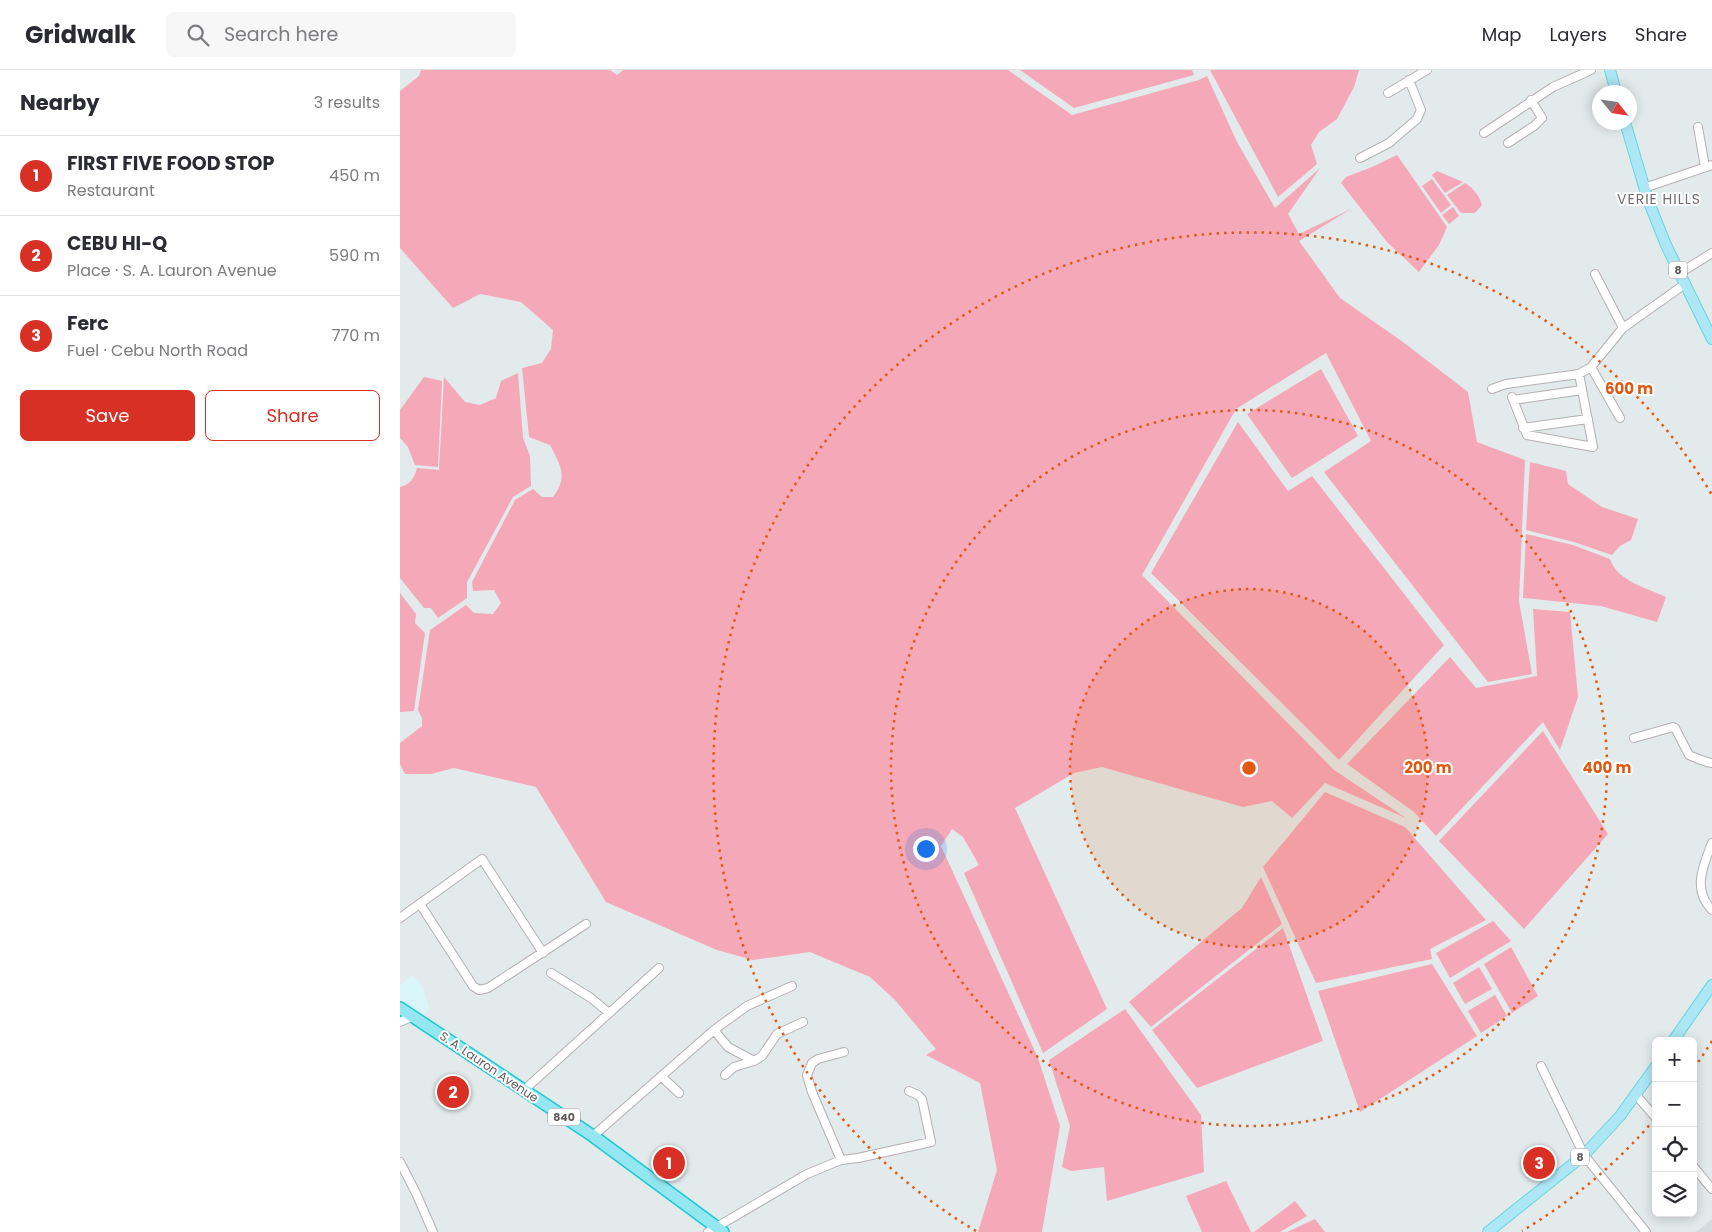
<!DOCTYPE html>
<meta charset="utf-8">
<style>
body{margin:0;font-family:Poppins,sans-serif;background:#f7f7f7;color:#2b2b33}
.controls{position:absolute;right:15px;bottom:15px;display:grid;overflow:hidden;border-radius:8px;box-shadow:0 2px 12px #0003}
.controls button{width:45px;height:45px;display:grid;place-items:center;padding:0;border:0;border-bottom:1px solid #e1e1e2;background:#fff;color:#2b2b33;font:25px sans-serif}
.compass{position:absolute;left:1192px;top:15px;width:45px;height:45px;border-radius:50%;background:#fff;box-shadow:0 2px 12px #0003;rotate:120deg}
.you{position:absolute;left:525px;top:778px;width:18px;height:18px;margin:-12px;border:4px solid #fff;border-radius:50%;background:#1a73e8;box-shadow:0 0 0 8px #1a73e833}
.badge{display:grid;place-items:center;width:32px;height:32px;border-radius:50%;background:#d93025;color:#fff;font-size:16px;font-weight:700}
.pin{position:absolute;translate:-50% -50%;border:2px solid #fff;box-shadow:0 1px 5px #0006}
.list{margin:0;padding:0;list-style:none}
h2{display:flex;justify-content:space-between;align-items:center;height:65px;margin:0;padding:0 20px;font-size:21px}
h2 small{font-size:16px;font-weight:400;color:#7c7c81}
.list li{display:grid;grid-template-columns:32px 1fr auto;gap:15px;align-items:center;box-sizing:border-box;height:80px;padding:0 20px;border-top:1px solid #e1e1e2}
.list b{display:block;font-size:19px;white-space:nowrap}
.list p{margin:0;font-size:16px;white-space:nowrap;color:#7c7c81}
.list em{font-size:16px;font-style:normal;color:#7c7c81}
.actions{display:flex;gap:10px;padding:15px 20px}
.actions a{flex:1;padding:11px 0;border:1px solid #d93025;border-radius:8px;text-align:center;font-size:18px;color:#d93025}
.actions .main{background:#d93025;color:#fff}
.icon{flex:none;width:28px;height:28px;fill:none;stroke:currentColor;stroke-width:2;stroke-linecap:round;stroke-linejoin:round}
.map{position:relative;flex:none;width:1312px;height:1162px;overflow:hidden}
header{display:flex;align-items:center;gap:30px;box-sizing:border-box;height:70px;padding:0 25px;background:#fff;border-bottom:1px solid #e1e1e2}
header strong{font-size:24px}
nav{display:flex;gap:28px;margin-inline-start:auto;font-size:18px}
.search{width:350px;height:45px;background:#f7f7f7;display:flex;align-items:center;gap:12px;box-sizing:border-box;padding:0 18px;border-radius:8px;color:#7c7c81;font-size:19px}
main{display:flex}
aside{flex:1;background:#fff}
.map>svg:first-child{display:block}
.commercial{fill:#d9f5f9}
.education{fill:#d3dcde}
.water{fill:#f5a8b7}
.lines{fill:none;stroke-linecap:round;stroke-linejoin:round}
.minor-casing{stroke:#b6afb0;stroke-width:10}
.major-casing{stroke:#65d6e0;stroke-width:12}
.highway-casing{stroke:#19cad4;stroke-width:14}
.minor{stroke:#fff;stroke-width:8}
.major{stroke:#ade6f5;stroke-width:10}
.highway{stroke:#94e6f0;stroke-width:11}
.ring{fill:none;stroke:#e15910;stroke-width:2.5;stroke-dasharray:2.5 5}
.labels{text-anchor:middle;stroke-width:4;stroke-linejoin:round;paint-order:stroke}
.shield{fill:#fff;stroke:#908c8c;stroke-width:1}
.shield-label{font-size:11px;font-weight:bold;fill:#615a5b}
.street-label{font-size:12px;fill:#615a5b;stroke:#fff}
.neighbourhood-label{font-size:14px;letter-spacing:1px;fill:#736b6c;stroke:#fff}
.centre{fill:#e15910;stroke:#fff;stroke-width:2.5}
.ring-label{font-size:15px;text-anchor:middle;font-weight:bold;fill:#e15910;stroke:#fff;stroke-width:4;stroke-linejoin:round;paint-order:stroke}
</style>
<header>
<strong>Gridwalk</strong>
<div class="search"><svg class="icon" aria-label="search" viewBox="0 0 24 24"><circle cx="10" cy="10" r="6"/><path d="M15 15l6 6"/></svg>Search here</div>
<nav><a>Map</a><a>Layers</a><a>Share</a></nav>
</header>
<main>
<aside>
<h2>Nearby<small>3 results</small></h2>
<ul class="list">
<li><span class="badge">1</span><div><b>FIRST FIVE FOOD STOP</b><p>Restaurant</p></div><em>450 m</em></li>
<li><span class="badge">2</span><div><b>CEBU HI-Q</b><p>Place · S. A. Lauron Avenue</p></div><em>590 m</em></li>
<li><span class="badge">3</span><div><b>Ferc</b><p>Fuel · Cebu North Road</p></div><em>770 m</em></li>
</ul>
<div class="actions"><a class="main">Save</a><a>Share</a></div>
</aside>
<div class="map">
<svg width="1312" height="1162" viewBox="0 0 1312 1162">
<rect width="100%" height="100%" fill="#e2eaeb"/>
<path class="commercial" d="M12,905l10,10 7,23 -5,8 -24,-15v-16z
M1140,1077l17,21 -19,15 -16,-22z"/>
<path class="education" d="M1312,1149v13h-16z"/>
<path class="water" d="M21,0h189l7,5 6,-5h385l64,45 127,-35 8,-4 30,66 38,66 45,-40 -32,46 11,20 52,-25 -52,32 41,57 63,44 65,50 9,50 48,18 -6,141 13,73 -44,8 -164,-210 47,-31 -45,-88 -90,56 -94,166 192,195 72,48 -81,-35 -33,35 -20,-17 -29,6 -141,-40 -28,6 -59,35 92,201 -64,44 -79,-180 15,-8 -16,-28 -11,-8 -11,17 97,212 22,68 -18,106h-64l19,-62 -17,-87 -54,-28 10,-6 -41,-49 -25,-23 -60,-25 -57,8 -36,-10 -111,-48 -70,-115 -82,-19 -23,6h-26l-5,-10v-21l22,-17v-8l-4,-8 12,-80 36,-25 8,8 19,1 8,-11 -7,-13 -21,1 -1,-9 43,-82 18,-11 9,8h11c15,-20 8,-31 -3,-52l-21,-8 -7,-69 20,-5 9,-14 2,-19 -32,-28 -41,-8 -27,14 -53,-60v-157l19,-15z
M620,0h172l2,5 -120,33z
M810,0h149l-5,17 -17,32 -18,13 -8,13 6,19 -39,33z
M997,85l50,72 -8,18 -20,27 -32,-30 -46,-59 5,-6 26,-10z
M1037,101l26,11 -18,11 -13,-18z
M1032,109l19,26 -10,8 -19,-27z
M1065,113c9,6 14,12 17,22l-7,8h-14l-14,-18z
M1053,137l6,9 -10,8 -7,-9z
M921,299l37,67 -66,42 -45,-64z
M118,303l5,65 7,18 1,30 -18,11 -46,85v16l-29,20 -7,-10h-7l-24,-30v-91c10,-2 15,-10 17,-19l22,2 5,-93 21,25 15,3 16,-7 5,-17z
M24,307l18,4 -4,86 -23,-2 -7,-18 -8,-9v-28z
M838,352l50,69 24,-15 132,169 -105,115 -188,-187z
M1130,392l36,9 2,13 34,23 36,12 -7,21 -11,6 -8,9 -38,-13 -48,-12z
M1126,464l47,11 37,14c7,22 37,29 56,38l-9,25 -56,-16 -78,-8z
M0,523l16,21 -1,9 10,10 -11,78 -14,1z
M1133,539l37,3 8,85 -18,53 -17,-28 -107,114 -22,-24 -67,-48 103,-107 26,31 61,-12z
M1143,661l65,103 -84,95 -85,-88z
M925,722l80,35 81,93 -56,29 2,10 -116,24 -53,-116z
M861,807l21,47 -131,103 -22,-25 113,-94z
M1093,851l18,20 -61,37 -14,-25z
M883,858l40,113 -126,47 -45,-58z
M1111,877l27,49 -26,17 -28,-49z
M1032,894l45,72 -117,76 -42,-121z
M1079,897l13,22 -27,15 -12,-21z
M1095,925l12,21 -26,17 -13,-22z
M725,939l76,106 3,57 -97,29 -3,-34 -33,4 -9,-4 8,-41 -21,-66z
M826,1111l25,51h-49l-16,-36z
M895,1131l12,15 -27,16h-26z
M915,1149l10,13h-38z"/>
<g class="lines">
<g class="minor-casing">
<path id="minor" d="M988,23l39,-23
M1298,57l7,40
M1084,63l69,-46 38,-17
M1108,73l26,-17 8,-8 -11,-18
M960,88l29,-15 28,-24 4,-9 -12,-30
M1244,118l68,-23
M1280,203l32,-20
M1195,204l28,54
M1191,297l29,51
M1092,319l14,-5 73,-10 12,-7 32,-39 62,-44
M1112,327l15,38 66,12 -14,-73
M1113,330l69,-10
M1123,358l65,-9
M1234,668l39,-11 2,1 14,27c4,2 19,8 23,8
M1312,773c-9,23 -20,47 0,67
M20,834l53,82 6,4 9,-2 98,-64
M0,848l82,-59 61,94
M151,903l40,25 18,15
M0,952l13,-6
M314,960l14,17 26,14
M1141,996l43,89 62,77
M325,1005l9,-8 20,-6 8,-5 15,-22 26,-12
M262,1007l17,16
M123,1021l136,-123
M1236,1025l20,23
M193,1066l121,-106 33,-24 45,-20
M441,1090l-29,-68 -5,-17 5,-12 6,-4 26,-7
M0,1092l16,31 17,39
M1293,1096l19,23
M308,1162l99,-58 34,-14 17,-2 73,-16 -9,-43 -4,-4 -9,-4"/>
</g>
<g class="major-casing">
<path id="major" d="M1210,0l6,22
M1225,52l23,78 18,45 46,94
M1273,971l39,-56
M1088,1162l96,-77 36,-39 36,-50"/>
</g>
<g class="highway-casing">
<path id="highway" d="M0,938l193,128 130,96"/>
</g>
<use href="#minor" class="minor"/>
<use href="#major" class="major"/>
<use href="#highway" class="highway"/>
</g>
<circle cx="849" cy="698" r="179" fill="#e15910" fill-opacity=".12"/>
<g class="ring">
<circle cx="849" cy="698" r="179"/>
<circle cx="849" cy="698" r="358"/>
<path d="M1312 971A537 537 0 0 1 1294 998M1254 1050A537 537 0 0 1 1122 1161M576 1161A537 537 0 1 1 1312 425"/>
</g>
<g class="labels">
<g class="shield">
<rect x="1269" y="191.5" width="18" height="17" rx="4"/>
<rect x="148" y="1038.5" width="32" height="17" rx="4"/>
<rect x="1171" y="1078.5" width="18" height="17" rx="4"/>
</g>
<g class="shield-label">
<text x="1278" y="204">8</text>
<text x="164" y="1051">840</text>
<text x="1180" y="1091">8</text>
</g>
<g class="street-label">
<text transform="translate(89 997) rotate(34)" y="4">S. A. Lauron Avenue</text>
</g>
<g class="neighbourhood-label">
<text x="1259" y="134">VERIE HILLS</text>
</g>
</g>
<circle cx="849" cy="698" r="8" class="centre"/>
<g class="ring-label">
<text x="1229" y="324">600 m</text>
<text x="1028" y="703">200 m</text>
<text x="1207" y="703">400 m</text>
</g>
</svg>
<div class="controls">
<button>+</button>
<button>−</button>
<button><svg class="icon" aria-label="locate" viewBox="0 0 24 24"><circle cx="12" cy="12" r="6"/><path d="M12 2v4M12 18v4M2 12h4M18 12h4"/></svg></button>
<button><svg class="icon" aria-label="layers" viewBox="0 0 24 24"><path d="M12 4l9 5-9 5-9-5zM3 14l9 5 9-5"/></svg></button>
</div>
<svg class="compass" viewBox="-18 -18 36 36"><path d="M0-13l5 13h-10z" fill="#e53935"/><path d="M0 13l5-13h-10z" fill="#7c7c81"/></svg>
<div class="you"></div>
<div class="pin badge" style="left:269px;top:1093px">1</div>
<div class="pin badge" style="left:53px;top:1022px">2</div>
<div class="pin badge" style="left:1139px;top:1093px">3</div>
</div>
</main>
